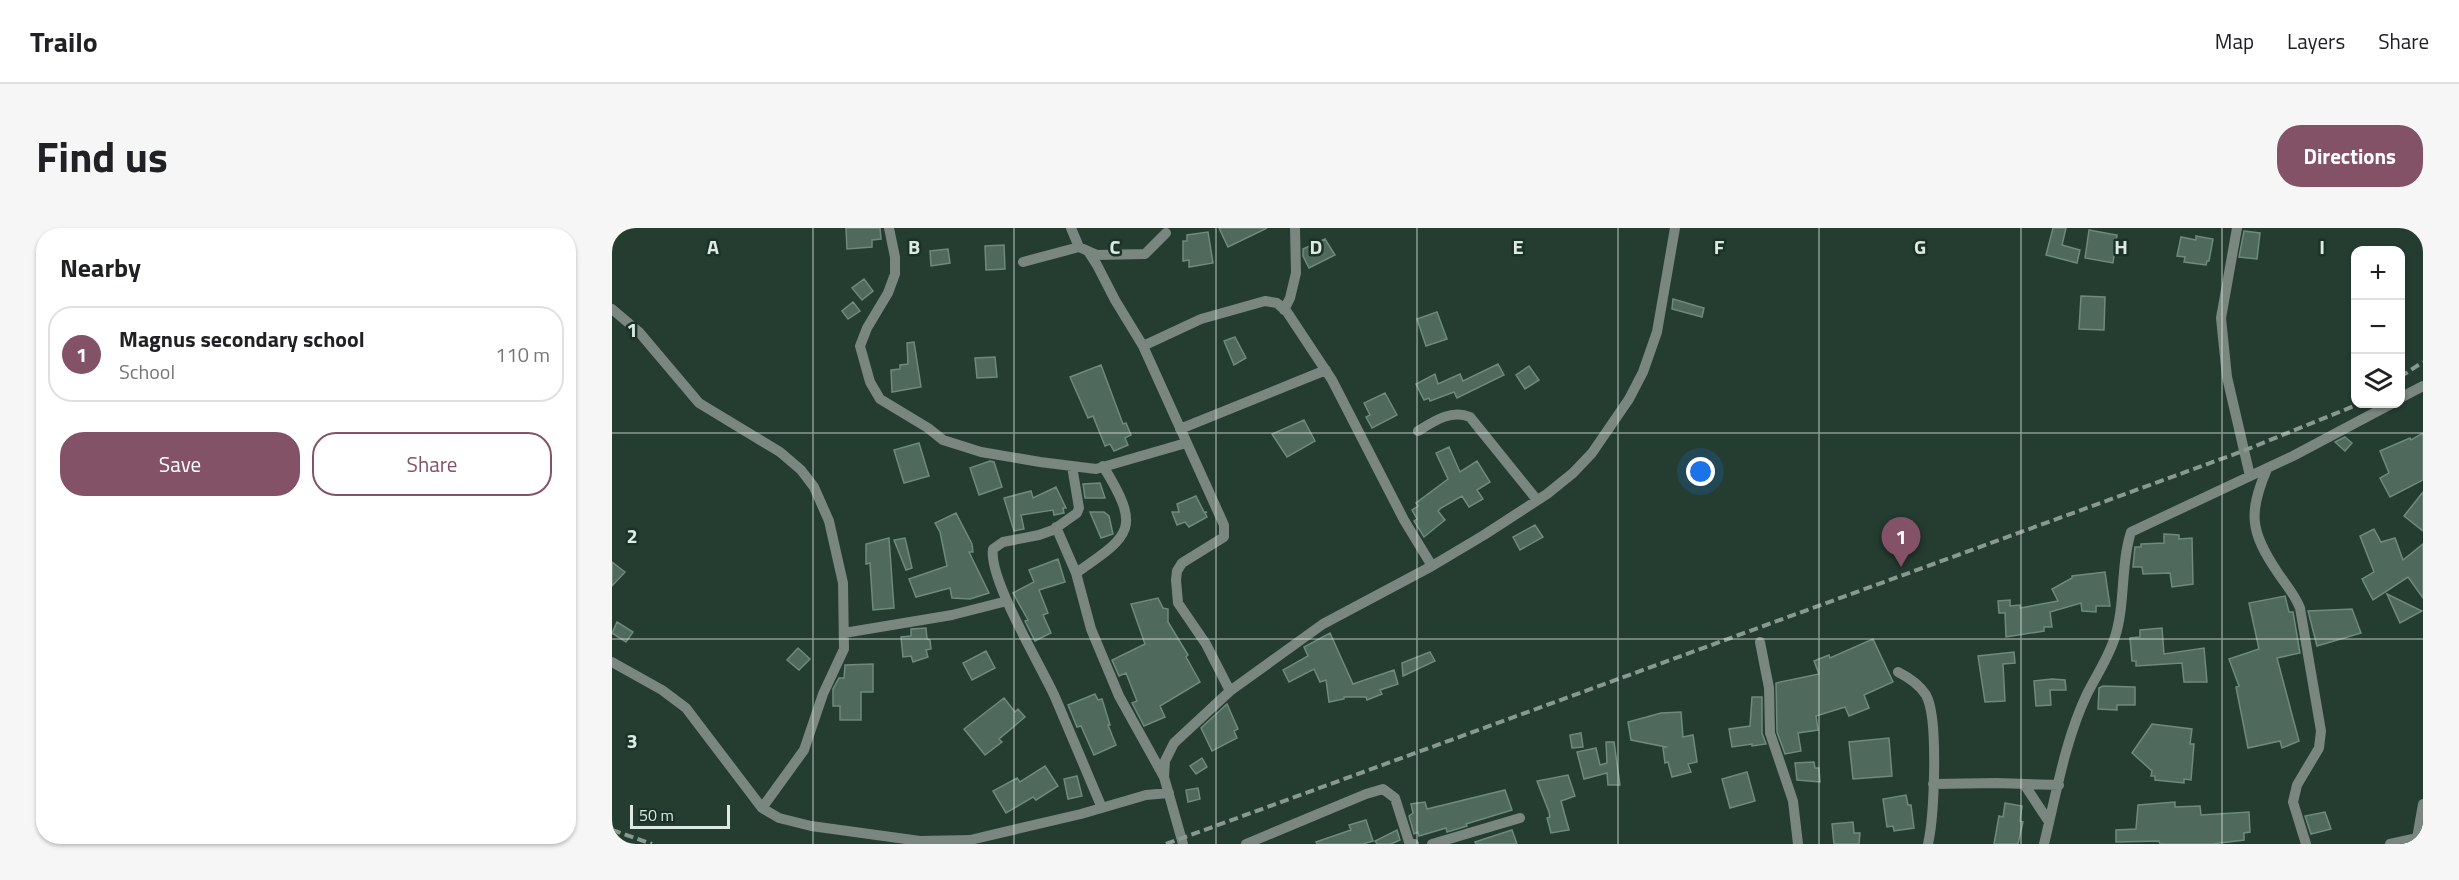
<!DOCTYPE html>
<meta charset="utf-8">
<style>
body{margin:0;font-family:"Titillium Web",sans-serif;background:#f6f6f6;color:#202124}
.controls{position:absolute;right:18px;top:18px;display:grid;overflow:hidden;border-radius:12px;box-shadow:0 2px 4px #0004}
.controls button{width:54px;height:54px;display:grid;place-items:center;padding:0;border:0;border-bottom:2px solid #e0e0e0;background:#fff;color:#202124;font:30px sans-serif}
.scale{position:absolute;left:18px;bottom:15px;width:100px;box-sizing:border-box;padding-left:6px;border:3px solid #dceae3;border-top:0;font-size:16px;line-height:21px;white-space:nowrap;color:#dceae3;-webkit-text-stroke:4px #1a3227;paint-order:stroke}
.you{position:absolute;left:1089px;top:244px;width:21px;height:21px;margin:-15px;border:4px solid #fff;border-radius:50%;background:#1a73e8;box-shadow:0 0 0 9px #1a73e833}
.badge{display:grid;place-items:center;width:39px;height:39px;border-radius:50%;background:#845267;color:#fff;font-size:20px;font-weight:700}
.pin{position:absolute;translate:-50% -50px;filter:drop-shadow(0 2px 3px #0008)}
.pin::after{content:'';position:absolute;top:32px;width:21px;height:18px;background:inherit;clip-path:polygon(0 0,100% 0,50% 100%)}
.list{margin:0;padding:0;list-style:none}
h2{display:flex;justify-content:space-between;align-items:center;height:78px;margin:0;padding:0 24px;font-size:26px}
h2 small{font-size:20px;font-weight:400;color:#757577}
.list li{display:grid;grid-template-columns:39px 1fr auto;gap:18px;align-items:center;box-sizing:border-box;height:96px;margin:0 12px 12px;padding:0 12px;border:2px solid #e0e0e0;border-radius:24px}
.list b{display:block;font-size:22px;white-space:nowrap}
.list p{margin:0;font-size:20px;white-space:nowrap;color:#757577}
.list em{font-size:20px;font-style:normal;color:#757577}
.actions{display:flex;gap:12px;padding:18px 24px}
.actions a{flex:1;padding:14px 0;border:2px solid #845267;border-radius:24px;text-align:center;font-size:21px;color:#845267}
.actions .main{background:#845267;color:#fff}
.icon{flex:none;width:33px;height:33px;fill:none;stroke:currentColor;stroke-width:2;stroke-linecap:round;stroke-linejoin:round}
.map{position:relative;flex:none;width:1811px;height:616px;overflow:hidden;border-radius:24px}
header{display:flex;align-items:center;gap:36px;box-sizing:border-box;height:84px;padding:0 30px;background:#fff;border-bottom:2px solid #e0e0e0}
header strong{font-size:28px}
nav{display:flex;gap:33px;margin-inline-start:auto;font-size:21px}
.intro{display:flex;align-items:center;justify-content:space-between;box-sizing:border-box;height:144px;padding:0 36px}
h1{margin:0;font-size:42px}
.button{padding:15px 27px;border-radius:24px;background:#845267;color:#fff;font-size:21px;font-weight:700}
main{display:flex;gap:36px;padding:0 36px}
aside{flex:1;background:#fff;border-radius:24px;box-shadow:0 2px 4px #0004}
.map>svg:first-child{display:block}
.building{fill:#4f695c;stroke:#6f897c;stroke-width:1.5}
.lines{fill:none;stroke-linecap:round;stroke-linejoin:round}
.street{stroke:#7a8680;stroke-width:10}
.rail{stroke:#879990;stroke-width:4;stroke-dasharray:9 4.5;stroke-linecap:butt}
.grid{fill:none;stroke:#dceae3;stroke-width:1.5;stroke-opacity:0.55}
.grid-label{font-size:20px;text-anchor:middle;font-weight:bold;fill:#dceae3;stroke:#1a3227;stroke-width:5;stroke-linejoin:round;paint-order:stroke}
</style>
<header>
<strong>Trailo</strong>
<nav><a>Map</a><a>Layers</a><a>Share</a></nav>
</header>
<div class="intro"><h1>Find us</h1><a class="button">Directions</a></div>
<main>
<aside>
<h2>Nearby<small></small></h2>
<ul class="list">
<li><span class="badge">1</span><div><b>Magnus secondary school</b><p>School</p></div><em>110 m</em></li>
</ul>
<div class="actions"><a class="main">Save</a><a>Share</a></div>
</aside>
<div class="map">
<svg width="1811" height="616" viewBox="0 0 1811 616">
<rect width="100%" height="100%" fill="#253c31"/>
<path class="building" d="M234,0h34l1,11 -9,1v7l-25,2z
M607,0h48l-39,19z
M1441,0h13l-4,17 18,5 -3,13 -31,-8z
M1477,2l28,5 -4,28 -28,-5z
M1632,3l16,2 -3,26 -18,-2z
M596,4l5,31 -24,4v-7l-6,1v-20h4v-6z
M1584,8l17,3 -4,22h-2l-1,4 -22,-3 1,-5 -8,-1 4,-19 15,3z
M713,11l10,16 -26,13 -6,-12v-7z
M392,17l1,24 -19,1 -1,-24z
M336,21l2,14 -19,3 -1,-15z
M252,51l9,12 -11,9 -10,-12z
M1469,68l24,1 -1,33 -25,-1z
M1061,71l31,9 -2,9 -30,-8z
M241,74l7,9 -12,8 -6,-8z
M825,84l10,27 -21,7 -9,-27z
M623,109l11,21 -12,7 -10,-24z
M302,114l7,45 -29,5 -1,-22 9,-1v-4l8,-1 -1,-21z
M383,129l2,20 -20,1 -2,-20z
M886,136l6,11 -47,23 -3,-6 -24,9 -1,-3 -5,2 -8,-16 19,-10 3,10 22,-10 3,7z
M489,137l22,59 3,-1 5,12 -6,3 3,7 -14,6 -4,-7 -5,2 -12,-30 -5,2 -18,-41z
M917,138l10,14 -14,9 -9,-14z
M773,165l12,22 -25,13 -6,-11 4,-2 -6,-12z
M692,192l11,21 -28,16 -15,-23z
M1811,205v47l-33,17 -10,-19 9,-5 -9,-22 30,-13 1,2z
M1733,209l7,6 -7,8 -10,-9z
M307,215l10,33 -25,7 -10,-33z
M837,219l11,25 17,-11 13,21 -13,8 6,9 -14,8 -7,-11 -21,12 -3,3 7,9 -21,17 -10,-16 3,-2 -5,-9 6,-4 -2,-3 32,-24 -12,-26z
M378,233l4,1 8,25 -23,8 -9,-27z
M488,255l5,15h-20l-2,-14z
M444,259l10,21h-3l1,5 -10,2 -1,-5 -32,5 3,14 -10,2 -10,-33 27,-7 2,7z
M1811,264v39l-19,-15z
M584,268l8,16h3l-2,1 2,4 -18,10 -4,-5 -8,3 -5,-13h7l-2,-8z
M478,284h14l5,4 4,18 -12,4z
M344,285l16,31 1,8h-4l20,41 -19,6 -18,-1 -2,-10 -34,9 -7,-18 38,-13 -7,-34 -5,-9z
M923,297l8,12 -23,13 -7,-13z
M1762,301l7,13 14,-4 8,22 20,-16v54l-15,-21 -35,23 -11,-21 12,-7 -14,-36z
M1552,306l15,1v4l13,-1 1,46 -21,3 -2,-14 -27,1 -1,-7h-9l2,-20h6v-3l23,-1z
M277,310l5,70 -21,2 -3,-47 -4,1v-20z
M293,310l7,30 -6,2 -12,-30z
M446,331l7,23 -26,8 9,23 -5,2 8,18 -16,8 -10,-20 3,-1 -15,-27 21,-11 -5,-12z
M0,334l13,10 -13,14z
M1493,344l5,34h-14v6l-14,-1 -1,-8 -31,9 2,15h-8v4l-38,6 -1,-24h-6l-1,-12 12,-1v6l10,-1v3l38,-7 -6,-12 20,-11v-2z
M1775,366l35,17 -22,12z
M1673,368l4,16h4l7,41 -23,5 22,83 -17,7 -2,-7 -32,7 -12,-61 3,-1 -10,-27 30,-10 -10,-46z
M546,370l5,10 5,1v13l20,33 -2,2 14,25 -40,24 5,11 -21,9 -12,-23 5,-2 -11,-28 -7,3 -7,-16 33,-16 -14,-40z
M1740,381l9,24 -44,13 -9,-35z
M5,394l16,10 -7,10 -14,-9z
M314,400l1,11 3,1 1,9 -5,1 2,7 -15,5 -2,-6 -8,1 -2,-20 10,-1v-7z
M1550,400l2,26 40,-6 3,34h-23l-2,-19 -46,3v-5h-4l-2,-23 10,-1v-7z
M718,405l23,51 41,-14 4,14 -18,6 2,4 -15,6 -1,-3h-22v2l-15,3 -3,-22 -6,2 -6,-13 -25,13 -6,-12 25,-14 -4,-9z
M1261,411l20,43 -29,13 5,13 -20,8 -4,-9 -29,9 2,14 -20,3 3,18 -16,3 -8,-22 -1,-49 43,-9 -5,-13 15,-6 1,3z
M186,420l12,11 -11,11 -12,-10z
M374,423l9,17 -23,12 -9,-17z
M818,424l5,9 -32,15 -1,-13z
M1402,424l1,11 -12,1 2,37 -20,1 -7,-46z
M261,436v28h-12v28h-21v-14h-7v-17l6,-11h5l1,-13z
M1440,451l13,1 1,10h-16l1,15 -15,1 -2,-25z
M1491,458l32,1v18h-18v5l-19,-1 1,-21z
M483,466l3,6 4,-1 8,26h-2l8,20 -22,10 -13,-29 -4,1 -9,-22z
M1140,469h10v36l4,11 -14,2v-2l-20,3 -3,-18 21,-3z
M392,470l11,14 3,-3 7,8 -26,22 3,3 -17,13 -21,-26z
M615,476l11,25 -4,2 3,7 -25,13 -11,-23z
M1069,484l2,25 10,-2 4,27 -9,2 3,8 -19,5 -4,-15 -3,1 -2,-15 3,-1 -35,-7 -3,-18 33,-9z
M1540,496l40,5 -2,15h4l-3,36 -7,-1v4l-29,-3v-4h-4l1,-5 -20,-18z
M969,505l2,14 -11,1 -2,-13z
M1277,510l3,38 -39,3 -4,-37z
M994,514h8l6,43h-12l-1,-12 -23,6 -7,-27 19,-4 4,17 7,-2z
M590,530l5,9 -11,7 -6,-8z
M1202,534l1,6h4l1,14 -23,-2 -2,-17z
M433,538l13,20 -22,14 -3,-3 -27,16 -13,-22 24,-13 3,4z
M1135,544l8,29 -25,7 -8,-29z
M956,547l7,21 -14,5 8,29 -18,3 -4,-15 3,-1 -1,-5 -12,-31z
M465,548l5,20 -14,3 -4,-20z
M586,560l2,11 -12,3 -2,-12z
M893,562l7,20 -46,14 1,2 -20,6 -1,-4 -27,8 -1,-4 -4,2 -5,-18 4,-3 -2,-9 14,-2 2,7z
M1294,567l2,10h3l3,23 -20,3 -1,-5 -6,1 -4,-28z
M1563,574v5l25,-1 1,9 48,-3 1,20 -6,1v7l-32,4h-52l-1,-3 -43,1v-12l20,-1 2,-24z
M1393,575l17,3 -2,15 3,1 -5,22h-24l5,-28 4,1z
M1713,584l6,17 -20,5 -6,-18z
M754,592l7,21 -10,3h-46l-1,-2 35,-12 -2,-5z
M1241,594l1,11h6l-1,11h-25l-2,-20z
M785,602l3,10 -9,4h-14l-2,-3z
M900,602l5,14h-41l-1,-2z"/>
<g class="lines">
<path class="street" d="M277,0l6,29v17l-7,19 -21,35 -7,18 10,36 10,17 48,29 15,12 38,12 59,10 56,7 90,-26
M459,0l8,19 9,4 9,14 18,35 28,46 81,179v12l-42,26 -5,8 -1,9 2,23 28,41 24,47
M1625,0l-16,90 6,59 23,99
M476,23l9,4 48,-1 21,-21
M411,34l56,-15
M0,81l27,23 60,71 81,49 21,18 13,17 15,34 14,62 1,66 -21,45 -19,56 -42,58
M672,82l6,-12 6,-25 -1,-45
M531,118l58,-27 64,-18 12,2 10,9 45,68 72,140 28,46
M1788,170l23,-12
M568,201l146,-59
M806,203c16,-10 34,-22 52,-14l67,83
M460,238l7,42 -2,5 -24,17 -14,5 -36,7 -10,7c-5,29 48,117 62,148 16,37 31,74 47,111
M1655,241c-19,44 -17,63 11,104 8,12 17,22 22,35l21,123 -2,17 -22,37 -4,17 13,42
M444,299l20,46 15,56 28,67 45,81
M464,345c55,-38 66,-44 27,-107
M232,405l108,-18 55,-14
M1148,414l9,46 1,45 23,68 5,43
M0,434l50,28 24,18 76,100 17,10 32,8 109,15 50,-1 111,-26 65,-19 23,-2
M1286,444c12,6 21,12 28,23 13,23 8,122 2,149
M1321,556l64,-1 62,2
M1412,556l25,38
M1805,610l6,-34
M571,616l-19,-67 1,-16 9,-18 56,-52 93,-67 109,-58 52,-31 63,-41 26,-21 19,-20 37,-54 14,-27 14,-40 18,-104
M634,616l120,-50 17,-5 12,9 14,44 5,2
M820,616l88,-26
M1432,616c12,-49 21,-104 43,-150 9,-18 20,-34 27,-54 12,-34 6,-74 17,-108l162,-76 98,-52
M1778,616l32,-7"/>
<path class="rail" d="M1788,149l23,-15
M0,602l40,14
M554,616l1077,-393 116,-47"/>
</g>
<path class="grid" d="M201,0v616M402,0v616M604,0v616M805,0v616M1006,0v616M1207,0v616M1409,0v616M1610,0v616M0,205h1811M0,411h1811"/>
<g class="grid-label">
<text x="101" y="26">A</text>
<text x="302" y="26">B</text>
<text x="503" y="26">C</text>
<text x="704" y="26">D</text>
<text x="906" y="26">E</text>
<text x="1107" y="26">F</text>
<text x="1308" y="26">G</text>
<text x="1509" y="26">H</text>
<text x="1710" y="26">I</text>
<text x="20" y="109">1</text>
<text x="20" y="315">2</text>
<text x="20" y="520">3</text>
</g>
</svg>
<div class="controls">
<button>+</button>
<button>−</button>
<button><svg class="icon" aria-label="layers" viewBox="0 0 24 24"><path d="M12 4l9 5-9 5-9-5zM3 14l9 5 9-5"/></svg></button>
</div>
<div class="scale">50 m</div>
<div class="you"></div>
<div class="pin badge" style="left:1289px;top:339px">1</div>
</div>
</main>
